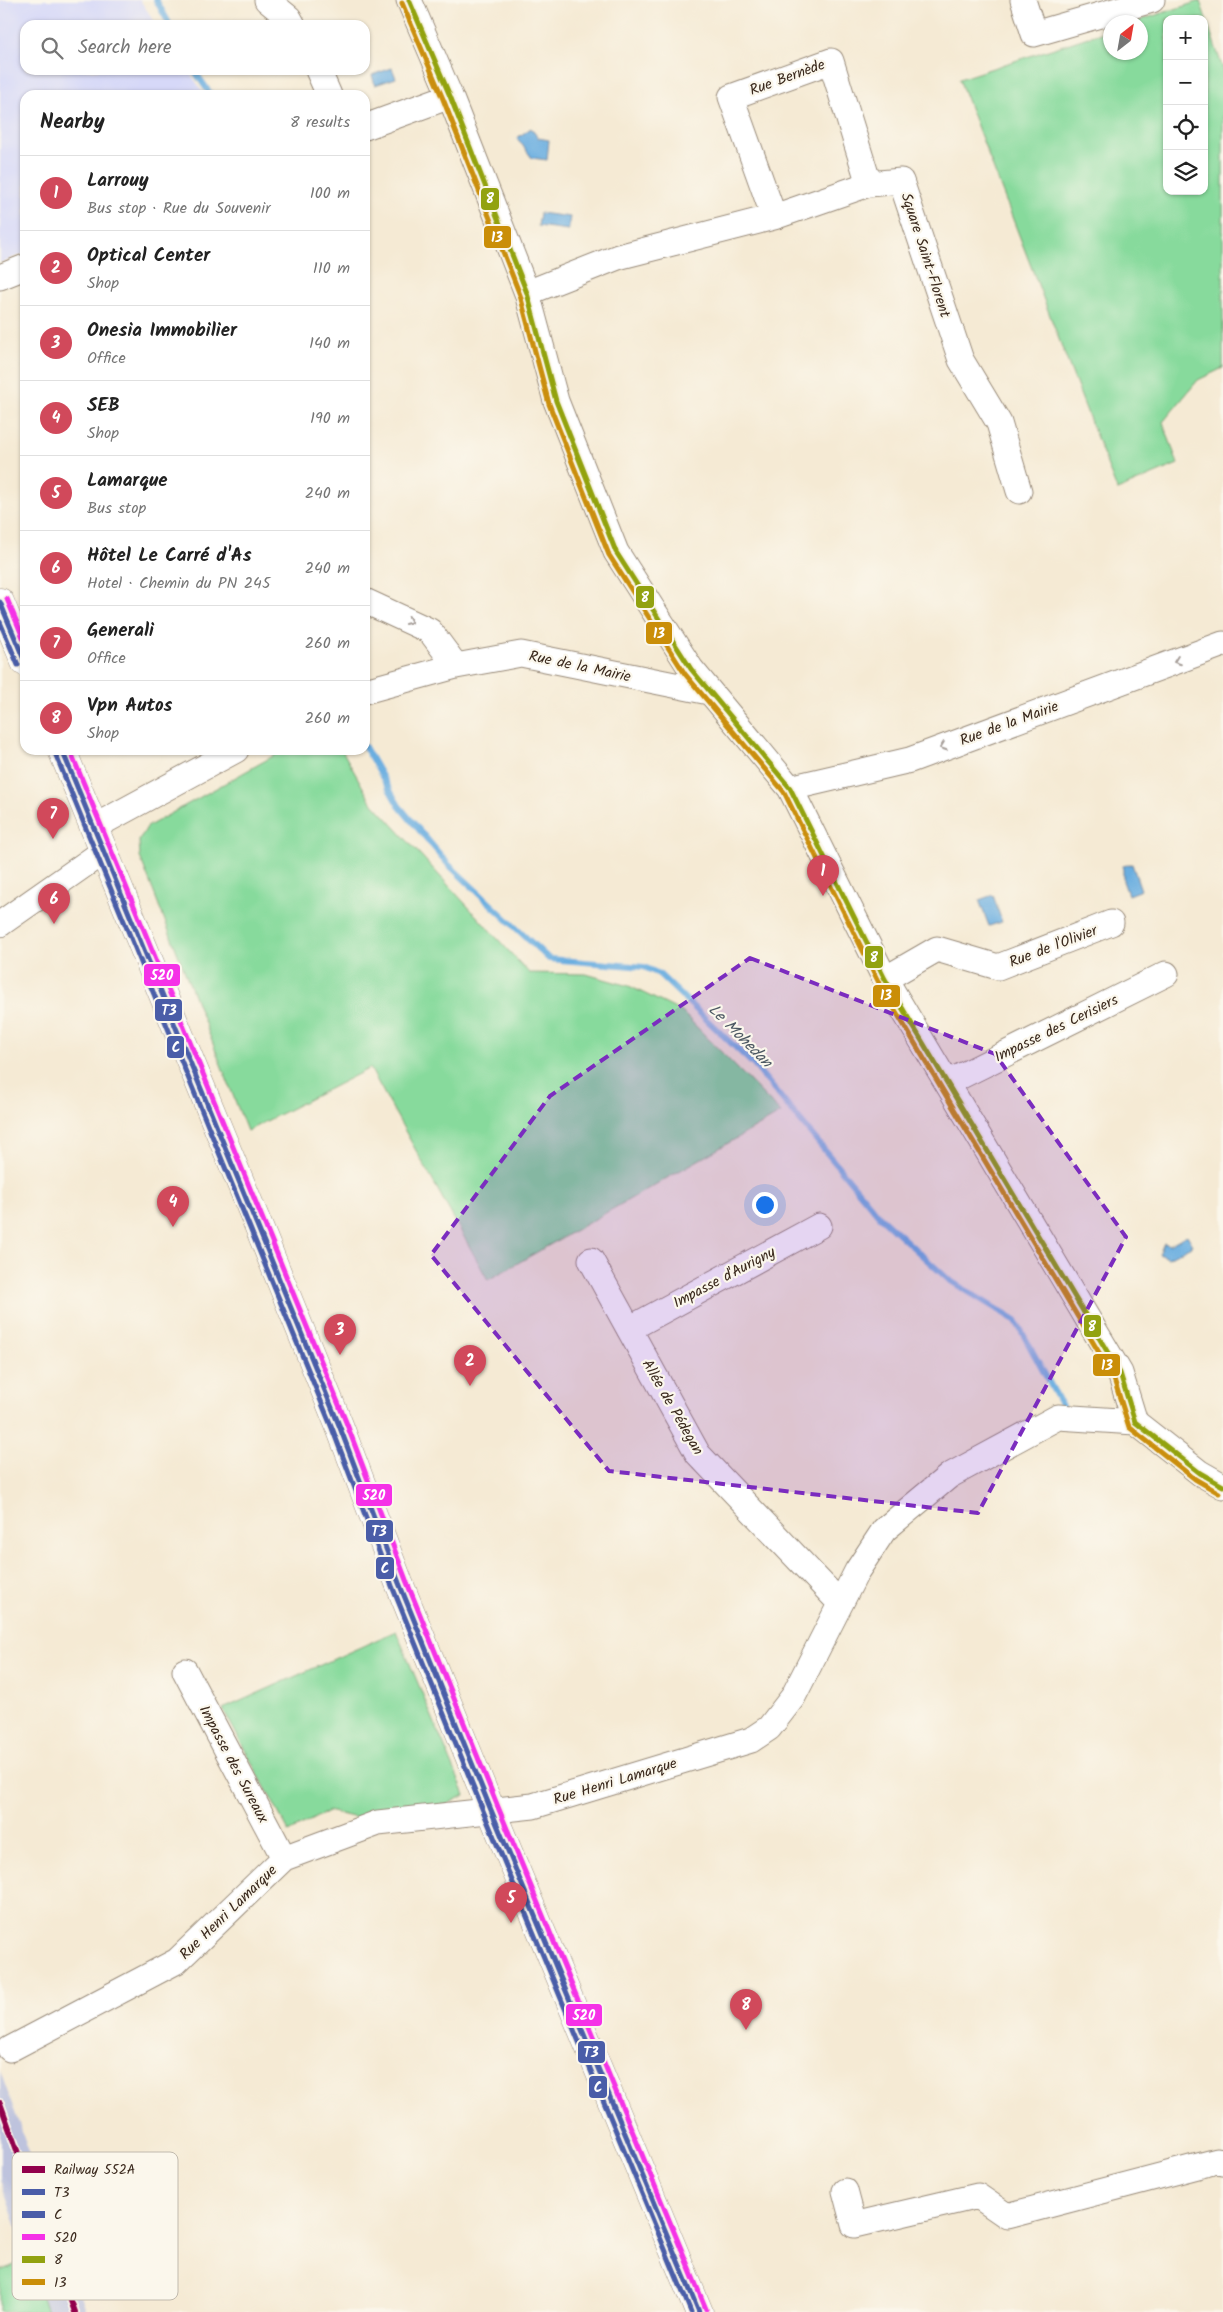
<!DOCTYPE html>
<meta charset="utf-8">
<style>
body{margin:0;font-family:Kalam,sans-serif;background:#f2f2f2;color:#222}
.controls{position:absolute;right:15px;top:15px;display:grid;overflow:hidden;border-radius:10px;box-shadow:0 1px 4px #0004}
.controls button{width:45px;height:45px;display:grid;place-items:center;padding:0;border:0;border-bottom:1px solid #e0e0e0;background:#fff;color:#222;font:25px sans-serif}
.compass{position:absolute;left:1103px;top:15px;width:45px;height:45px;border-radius:50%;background:#fff;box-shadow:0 1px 4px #0004;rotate:31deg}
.you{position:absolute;left:764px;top:1204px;width:18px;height:18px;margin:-12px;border:4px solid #fff;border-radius:50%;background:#1a73e8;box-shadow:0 0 0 8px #1a73e833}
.badge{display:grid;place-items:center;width:32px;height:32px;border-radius:50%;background:#d1495b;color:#fff;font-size:16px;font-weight:700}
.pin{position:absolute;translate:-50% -41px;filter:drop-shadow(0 1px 2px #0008)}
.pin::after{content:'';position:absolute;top:26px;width:18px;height:15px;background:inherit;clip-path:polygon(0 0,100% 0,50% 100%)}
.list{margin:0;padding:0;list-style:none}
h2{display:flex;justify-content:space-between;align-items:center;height:65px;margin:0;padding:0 20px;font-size:21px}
h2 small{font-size:16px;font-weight:400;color:#767676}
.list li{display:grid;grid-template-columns:32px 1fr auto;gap:15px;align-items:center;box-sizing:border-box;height:75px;padding:0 20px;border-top:1px solid #e0e0e0}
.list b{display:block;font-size:19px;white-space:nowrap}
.list p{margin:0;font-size:16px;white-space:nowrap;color:#767676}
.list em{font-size:16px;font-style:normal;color:#767676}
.icon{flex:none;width:28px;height:28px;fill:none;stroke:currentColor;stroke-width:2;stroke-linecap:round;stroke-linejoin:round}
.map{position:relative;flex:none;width:1223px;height:2312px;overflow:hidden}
.search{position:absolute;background:#fff;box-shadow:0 1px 4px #0004;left:20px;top:20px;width:350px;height:55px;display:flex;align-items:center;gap:12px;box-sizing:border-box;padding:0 18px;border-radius:15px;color:#767676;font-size:19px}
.panel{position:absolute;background:#fff;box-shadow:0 1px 4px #0004;left:20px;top:90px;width:350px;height:665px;border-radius:15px}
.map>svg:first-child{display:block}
.built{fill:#d6d8f8}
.industrial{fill:#bec3dd}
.green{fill:#87da9c;stroke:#61825d;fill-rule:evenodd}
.water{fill:#6baee0;stroke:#536c7f}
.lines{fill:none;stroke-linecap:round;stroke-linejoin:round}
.stream{stroke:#6baee0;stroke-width:6}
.minor-casing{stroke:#988a79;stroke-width:27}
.major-casing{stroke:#988a79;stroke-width:29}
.minor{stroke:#fff;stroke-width:25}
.major{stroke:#fff;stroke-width:28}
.bus-1-casing{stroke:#fbf7ec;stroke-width:9}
.bus-2-casing{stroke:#fbf7ec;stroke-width:9}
.bus-3-casing{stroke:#fbf7ec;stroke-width:9}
.bus-4-casing{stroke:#fbf7ec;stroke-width:9}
.bus-5-casing{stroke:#fbf7ec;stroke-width:9}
.bus-1{stroke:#4a5da8;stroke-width:5}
.bus-2{stroke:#4a5da8;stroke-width:5}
.bus-3{stroke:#f531e7;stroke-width:5}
.bus-4{stroke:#92a210;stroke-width:5}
.bus-5{stroke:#ca8e08;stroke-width:5}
.rail-1-casing{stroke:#fbf7ec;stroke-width:10}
.rail-1{stroke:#92004c;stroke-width:6}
.oneway{stroke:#a79f9a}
.marked{fill:#7b2cbf;fill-opacity:0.2;stroke:#7b2cbf;stroke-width:4;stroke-dasharray:10 6;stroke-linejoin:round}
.labels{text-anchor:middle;stroke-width:4.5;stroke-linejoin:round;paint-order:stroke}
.street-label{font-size:15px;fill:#3b2a1e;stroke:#fbf7ec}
.water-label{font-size:16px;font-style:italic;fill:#4c5862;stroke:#fbf7ec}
.key{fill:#fbf7ec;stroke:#c1baae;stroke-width:1}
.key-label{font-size:14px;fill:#3b2a1e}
.line-badge{stroke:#fbf7ec;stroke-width:2}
.badge-label{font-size:14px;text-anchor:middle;font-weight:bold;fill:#fff}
</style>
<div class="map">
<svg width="1223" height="2312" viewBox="0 0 1223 2312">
<rect width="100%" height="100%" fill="#fbf7ec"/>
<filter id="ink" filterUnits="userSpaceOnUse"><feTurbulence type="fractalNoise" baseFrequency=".02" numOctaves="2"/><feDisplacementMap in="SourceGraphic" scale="10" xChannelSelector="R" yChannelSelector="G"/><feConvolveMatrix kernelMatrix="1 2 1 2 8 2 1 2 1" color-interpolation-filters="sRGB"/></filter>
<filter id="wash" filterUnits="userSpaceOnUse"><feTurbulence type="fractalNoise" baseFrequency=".0096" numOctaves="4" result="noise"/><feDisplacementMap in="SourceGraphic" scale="20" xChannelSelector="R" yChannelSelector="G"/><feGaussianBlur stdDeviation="1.12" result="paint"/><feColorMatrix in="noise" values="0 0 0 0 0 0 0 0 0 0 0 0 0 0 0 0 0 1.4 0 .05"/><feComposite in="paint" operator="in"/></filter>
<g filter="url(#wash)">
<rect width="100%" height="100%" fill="#f5ead4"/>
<path class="built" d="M0,0h140l17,25h-132v45h163l17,25h-180v158l-25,10z"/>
<path class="industrial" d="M0,2071l87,241h-40l-47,-132z"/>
<path class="green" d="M1200,1l23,68v299l-25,12 -35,42 15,42 -61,26 -158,-411 151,-49v22h30v-30h-6zM1167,19h37v172h-37z
M284,750h58l28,50 159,173 57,1 43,12 53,26 99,101 -293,167 -118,-212 -123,63 -107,-274 -1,-16 8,-14z
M396,1631l69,164 -24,12 -80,12 -33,-8 -39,21 -66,-123z
M29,2259l18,53h-47v-41z"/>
<path class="water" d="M392,68l4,10 -21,7 -3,-10z
M531,128l7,10 11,2 -2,20 -15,-2 -15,-20z
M540,213l30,4 -2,13 -30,-4z
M1132,864l9,26 -13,5 -5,-14v-15z
M993,895l9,27 -13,4 -10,-26z
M1187,1235l6,10 -25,13 -9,-4 5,-11 5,2z"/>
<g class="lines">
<path class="stream" d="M156,0l14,25
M194,70l17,25
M365,747l34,59 49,58 101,95 95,8 15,7 95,91 126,152 69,63 67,41 46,85"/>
</g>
</g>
<g filter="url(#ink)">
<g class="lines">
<g class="minor-casing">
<path id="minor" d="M267,0l22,18 4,7
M409,0l41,96 77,197 29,108 60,151 75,117 99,119 95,191 235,394 15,49 65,51 23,13
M1023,0l11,34 118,-34
M318,70l11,25
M365,127l85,-31
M869,184l32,-3 60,179 38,63 20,68
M0,277l25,-10
M527,293l91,-36 156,-40 95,-33 -38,-123 -100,36 43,120
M365,601l65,30 26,35
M365,691l91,-25 65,-12 188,38
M790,788l120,-28 313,-116
M94,827l142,-77
M0,924l104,-73
M885,979l52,-30 61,18 113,-44
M947,1083l219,-109
M591,1260l107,194 142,149
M629,1329l190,-103
M185,1671l99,187
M10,2049l167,-88 107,-103 94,-35 155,-17 218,-66 18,-12 24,-31 64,-126 27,-41 65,-54 109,-59 77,5
M845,2191l9,34 124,-29 29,20 210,-55 6,1"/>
</g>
<g class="major-casing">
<path id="major" d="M0,602l25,60
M62,750l196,475 81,200 60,158 92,227 208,502"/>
</g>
<use href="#minor" class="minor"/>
<use href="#major" class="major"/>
<g class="bus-1-casing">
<path id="bus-1" d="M0,602l25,60
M62,750l277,675 60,158 92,227 208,502"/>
</g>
<g class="bus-2-casing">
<path id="bus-2" d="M0,622l18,43
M55,753l277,675 60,158 92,227 207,499"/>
</g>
<g class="bus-3-casing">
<path id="bus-3" d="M7,599l18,43
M70,750l276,672 60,158 92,227 208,502"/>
</g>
<g class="bus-4-casing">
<path id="bus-4" d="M409,0l41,96 77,197 29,108 60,151 75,117 99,119 95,191 235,394 15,49 65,51 23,13"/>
</g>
<g class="bus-5-casing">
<path id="bus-5" d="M402,3l41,96 77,196 29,109 60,151 76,119 99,118 95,191 234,393 16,51 66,52 24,14"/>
</g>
<use href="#bus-1" class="bus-1"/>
<use href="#bus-2" class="bus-2"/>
<use href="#bus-3" class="bus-3"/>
<use href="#bus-4" class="bus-4"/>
<use href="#bus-5" class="bus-5"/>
<g class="rail-1-casing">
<path id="rail-1" d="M0,2103l75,209"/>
</g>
<use href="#rail-1" class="rail-1"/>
</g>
<defs><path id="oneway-chevron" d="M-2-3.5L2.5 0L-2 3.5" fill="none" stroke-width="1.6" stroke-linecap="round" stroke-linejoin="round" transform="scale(1.25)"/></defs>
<g class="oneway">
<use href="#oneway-chevron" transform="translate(409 621) rotate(25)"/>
<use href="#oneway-chevron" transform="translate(1177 661) rotate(160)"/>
<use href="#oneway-chevron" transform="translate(943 747) rotate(160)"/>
</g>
</g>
<path class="marked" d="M750,958l245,96 131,183 -148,276 -369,-42 -178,-216 119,-159z"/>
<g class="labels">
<g class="street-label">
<text transform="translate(787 77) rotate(-20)" y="5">Rue Bernède</text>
<text transform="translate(926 255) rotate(72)" y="5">Square Saint-Florent</text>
<text transform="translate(580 666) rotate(12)" y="5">Rue de la Mairie</text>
<text transform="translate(1009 723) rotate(-20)" y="5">Rue de la Mairie</text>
<text transform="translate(1053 946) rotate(-21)" y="5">Rue de l'Olivier</text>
<text transform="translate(1056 1028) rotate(-26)" y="5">Impasse des Cerisiers</text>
<text transform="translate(724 1277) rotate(-28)" y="5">Impasse d'Aurigny</text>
<text transform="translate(673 1407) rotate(60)" y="5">Allée de Pédegan</text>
<text transform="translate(234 1764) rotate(62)" y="5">Impasse des Sureaux</text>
<text transform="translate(615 1781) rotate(-17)" y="5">Rue Henri Lamarque</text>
<text transform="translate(228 1912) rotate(-44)" y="5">Rue Henri Lamarque</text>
</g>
<g class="water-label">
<text transform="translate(741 1035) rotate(45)" y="6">Le Mohedan</text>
</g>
</g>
<rect x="12" y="2152" width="166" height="148" rx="8" class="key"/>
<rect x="22" y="2166" width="23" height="7" fill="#92004c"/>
<rect x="22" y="2189" width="23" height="6" fill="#4a5da8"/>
<rect x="22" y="2211" width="23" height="7" fill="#4a5da8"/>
<rect x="22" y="2234" width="23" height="6" fill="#f531e7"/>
<rect x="22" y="2256" width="23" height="7" fill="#92a210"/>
<rect x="22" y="2279" width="23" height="6" fill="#ca8e08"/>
<g class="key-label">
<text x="54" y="2174">Railway 552A</text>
<text x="54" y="2197">T3</text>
<text x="54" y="2219">C</text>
<text x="54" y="2242">520</text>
<text x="54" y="2264">8</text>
<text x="54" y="2287">13</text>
</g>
<g class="line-badge">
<rect x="480" y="187" width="20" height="24" rx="5" fill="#92a210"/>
<rect x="483" y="225" width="29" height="24" rx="5" fill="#ca8e08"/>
<rect x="635" y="585" width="20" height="24" rx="5" fill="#92a210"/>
<rect x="645" y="621" width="28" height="24" rx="5" fill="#ca8e08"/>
<rect x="864" y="945" width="20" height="24" rx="5" fill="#92a210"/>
<rect x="143" y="963" width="38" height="24" rx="5" fill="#f531e7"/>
<rect x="872" y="984" width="29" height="24" rx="5" fill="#ca8e08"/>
<rect x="154" y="998" width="29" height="24" rx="5" fill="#4a5da8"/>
<rect x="166" y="1035" width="19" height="24" rx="5" fill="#4a5da8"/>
<rect x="1083" y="1314" width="19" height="24" rx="5" fill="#92a210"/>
<rect x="1092" y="1353" width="29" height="24" rx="5" fill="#ca8e08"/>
<rect x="355" y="1483" width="38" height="24" rx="5" fill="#f531e7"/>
<rect x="365" y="1519" width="29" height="24" rx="5" fill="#4a5da8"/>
<rect x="375" y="1556" width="20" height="24" rx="5" fill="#4a5da8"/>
<rect x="565" y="2003" width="38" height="24" rx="5" fill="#f531e7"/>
<rect x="577" y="2040" width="29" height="24" rx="5" fill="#4a5da8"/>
<rect x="588" y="2075" width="20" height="24" rx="5" fill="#4a5da8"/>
</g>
<g class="badge-label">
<text x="490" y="203">8</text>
<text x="497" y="242">13</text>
<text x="645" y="602">8</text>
<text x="659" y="638">13</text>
<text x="874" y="962">8</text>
<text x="162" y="980">520</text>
<text x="886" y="1000">13</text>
<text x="169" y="1015">T3</text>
<text x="176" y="1052">C</text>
<text x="1092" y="1331">8</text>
<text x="1107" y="1370">13</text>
<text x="374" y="1500">520</text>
<text x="379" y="1536">T3</text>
<text x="385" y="1573">C</text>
<text x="584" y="2020">520</text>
<text x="591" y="2057">T3</text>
<text x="598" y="2092">C</text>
</g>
</svg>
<div class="controls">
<button>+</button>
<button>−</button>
<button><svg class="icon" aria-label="locate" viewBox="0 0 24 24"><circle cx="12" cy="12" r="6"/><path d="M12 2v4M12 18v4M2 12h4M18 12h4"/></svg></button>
<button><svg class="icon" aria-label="layers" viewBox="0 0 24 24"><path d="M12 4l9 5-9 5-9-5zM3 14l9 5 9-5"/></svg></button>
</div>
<svg class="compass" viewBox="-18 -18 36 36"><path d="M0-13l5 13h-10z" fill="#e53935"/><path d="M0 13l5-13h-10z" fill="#767676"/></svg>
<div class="you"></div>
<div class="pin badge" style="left:823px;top:896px">1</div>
<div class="pin badge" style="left:470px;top:1386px">2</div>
<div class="pin badge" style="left:340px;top:1355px">3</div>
<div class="pin badge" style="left:173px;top:1227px">4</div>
<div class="pin badge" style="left:511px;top:1923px">5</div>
<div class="pin badge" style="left:54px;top:924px">6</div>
<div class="pin badge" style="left:53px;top:839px">7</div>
<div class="pin badge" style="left:746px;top:2030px">8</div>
<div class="search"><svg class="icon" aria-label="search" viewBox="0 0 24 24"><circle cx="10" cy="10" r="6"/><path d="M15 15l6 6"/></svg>Search here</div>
<section class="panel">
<h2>Nearby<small>8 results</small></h2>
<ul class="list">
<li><span class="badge">1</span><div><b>Larrouy</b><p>Bus stop · Rue du Souvenir</p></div><em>100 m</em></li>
<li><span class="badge">2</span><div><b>Optical Center</b><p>Shop</p></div><em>110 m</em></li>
<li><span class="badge">3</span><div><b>Onesia Immobilier</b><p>Office</p></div><em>140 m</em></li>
<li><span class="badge">4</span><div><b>SEB</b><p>Shop</p></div><em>190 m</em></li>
<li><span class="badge">5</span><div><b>Lamarque</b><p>Bus stop</p></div><em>240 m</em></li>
<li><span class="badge">6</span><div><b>Hôtel Le Carré d'As</b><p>Hotel · Chemin du PN 245</p></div><em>240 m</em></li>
<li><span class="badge">7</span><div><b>Generali</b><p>Office</p></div><em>260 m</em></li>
<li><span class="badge">8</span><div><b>Vpn Autos</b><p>Shop</p></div><em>260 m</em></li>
</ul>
</section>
</div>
